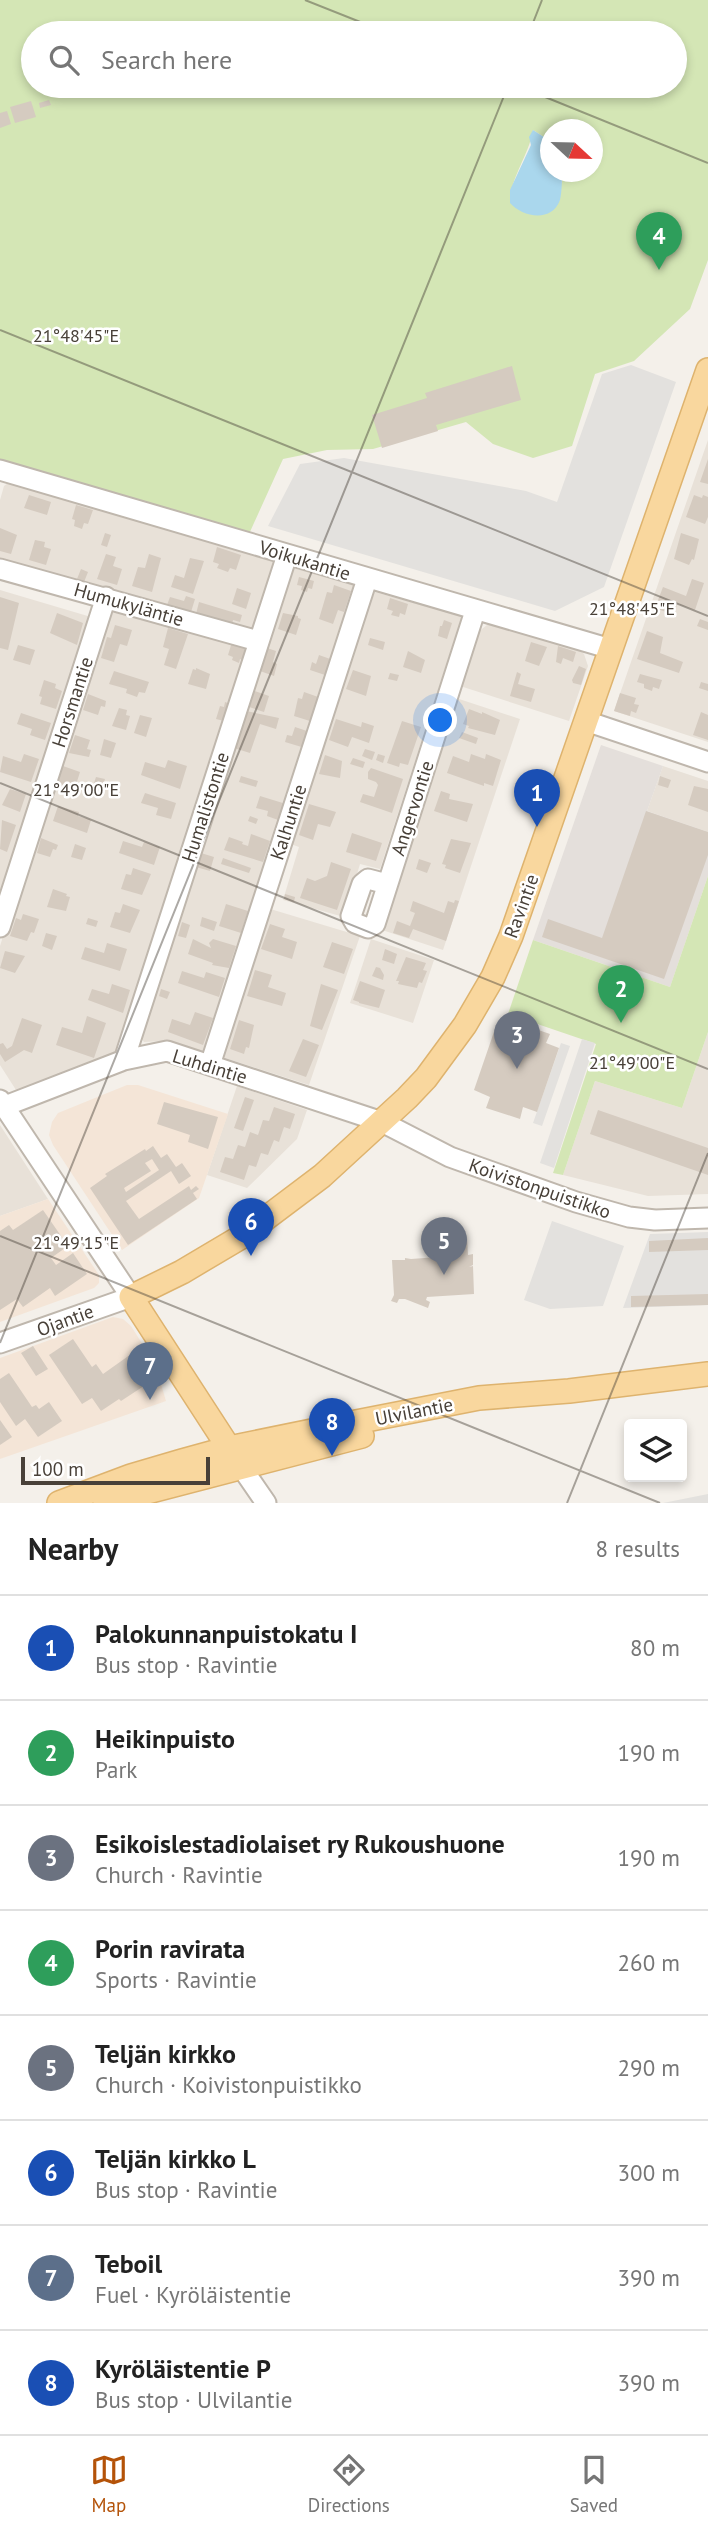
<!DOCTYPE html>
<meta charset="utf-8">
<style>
body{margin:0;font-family:"PT Sans",sans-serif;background:#f6f6f6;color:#222}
.controls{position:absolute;right:21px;bottom:21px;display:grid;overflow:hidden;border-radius:7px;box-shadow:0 4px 10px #0003}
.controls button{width:63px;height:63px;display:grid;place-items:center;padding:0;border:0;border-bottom:2px solid #e0e0e0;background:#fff;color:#222;font:35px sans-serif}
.compass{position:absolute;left:540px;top:119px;width:63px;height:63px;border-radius:50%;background:#fff;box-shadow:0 4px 10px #0003;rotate:112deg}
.scale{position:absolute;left:21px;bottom:18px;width:189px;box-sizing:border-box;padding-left:7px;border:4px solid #484038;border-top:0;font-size:19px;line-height:24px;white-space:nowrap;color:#484038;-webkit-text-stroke:5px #fff;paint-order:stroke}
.you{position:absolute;left:441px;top:721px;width:24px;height:24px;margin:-18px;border:5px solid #fff;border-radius:50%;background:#1a73e8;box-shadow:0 0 0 10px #1a73e833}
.badge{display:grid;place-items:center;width:46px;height:46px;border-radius:50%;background:#b45309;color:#fff;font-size:23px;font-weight:700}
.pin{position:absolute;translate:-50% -58px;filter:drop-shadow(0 2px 4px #0008)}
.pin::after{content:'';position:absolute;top:37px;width:24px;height:21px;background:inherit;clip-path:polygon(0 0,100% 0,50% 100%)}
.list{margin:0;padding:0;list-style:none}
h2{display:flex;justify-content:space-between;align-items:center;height:91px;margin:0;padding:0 28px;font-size:30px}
h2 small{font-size:23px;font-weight:400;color:#767676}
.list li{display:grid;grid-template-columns:46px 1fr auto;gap:21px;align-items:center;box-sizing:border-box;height:105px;padding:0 28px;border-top:2px solid #e0e0e0}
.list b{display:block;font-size:26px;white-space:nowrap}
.list p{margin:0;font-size:23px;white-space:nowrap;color:#767676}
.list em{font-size:23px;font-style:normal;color:#767676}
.icon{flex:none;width:38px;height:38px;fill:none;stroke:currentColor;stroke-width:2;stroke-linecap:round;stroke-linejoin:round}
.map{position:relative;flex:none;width:708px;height:1503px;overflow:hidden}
.search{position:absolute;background:#fff;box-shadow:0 4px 10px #0003;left:21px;right:21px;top:21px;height:77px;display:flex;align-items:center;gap:18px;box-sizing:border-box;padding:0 24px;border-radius:38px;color:#767676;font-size:26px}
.sheet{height:931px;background:#fff}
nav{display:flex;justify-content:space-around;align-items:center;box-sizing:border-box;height:98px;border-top:2px solid #e0e0e0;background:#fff;font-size:19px;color:#767676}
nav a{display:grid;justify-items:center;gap:4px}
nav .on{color:#b45309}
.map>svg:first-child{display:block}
.residential{fill:#e8e1d8}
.commercial{fill:#f4e5d7}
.industrial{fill:#e4dfdb}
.green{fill:#d4e6b5;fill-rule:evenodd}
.parking{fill:#e3e1de}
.water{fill:#aad7ed}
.building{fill:#d5cbc0;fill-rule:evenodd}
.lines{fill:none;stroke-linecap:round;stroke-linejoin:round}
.minor-casing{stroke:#bfb7ad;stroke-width:23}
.major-casing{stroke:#deb36e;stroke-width:26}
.minor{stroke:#fff;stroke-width:19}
.major{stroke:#f9d79e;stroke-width:23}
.ticks{fill:none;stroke:#484038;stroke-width:2;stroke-opacity:0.45}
.labels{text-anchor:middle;stroke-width:5;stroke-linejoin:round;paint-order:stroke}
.street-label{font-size:19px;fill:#484038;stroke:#fff}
.ticks-label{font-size:18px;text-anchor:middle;fill:#484038;stroke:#fff;stroke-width:5;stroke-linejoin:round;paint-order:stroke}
</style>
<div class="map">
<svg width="708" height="1503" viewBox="0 0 708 1503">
<rect width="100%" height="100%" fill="#f4f0ea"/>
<path class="residential" d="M708,440v302l-94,-31z
M8,483l270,80 -22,70 -256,-75v-58l4,-14z
M290,567l67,19 -151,466 -42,-11 -20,1 -3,-4z
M0,590l91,27 -91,287z
M371,591l91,25 -82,253 -20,-5 -16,53 -61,-17 16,-53 -11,-4z
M109,605l143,43 -137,407 -99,35 -16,-25v-119z
M495,624l85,26 4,4 4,12 -19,55 -109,-35 17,-53 10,-8z
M456,698l64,21 -77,231 -61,-20z
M663,766l45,15v51l-61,-21z
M267,908l93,28 -51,149 -90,-29z
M371,939l63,21 -21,63 -63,-20z
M708,1032v162l-60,2 -85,-21 32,-94 87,27z
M237,1086l70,24 -10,29 -50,49 -40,-13z
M0,1125l48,74 -48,17z"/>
<path class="commercial" d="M127,1085h11l90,29 -29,84 -77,52 -69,-105 -4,-10 3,-13 6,-9z
M48,1199l51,76v8l-5,5 -94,34v-106z
M113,1317l10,2 8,7 24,38 11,37 -166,58v-101z"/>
<path class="industrial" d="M601,745l62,21 -16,45 61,21v44l-38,111 -137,-47z"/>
<path class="green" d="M0,0h708v260l-18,49 -56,52 -39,13 -23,72 -39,12 -40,-14 -27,-22 -93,27 -46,1 -44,9 -34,75 -249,-73zM33,33h642v53h-642zM533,130l17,11v-11h42v42h-30v11l-52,19c1,-26 19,-47 23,-72z
M708,876v156l-26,76 -87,-27 -32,94 -10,-2 43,-129 -88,-30 25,-74 137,47z"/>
<path class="parking" d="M631,365l45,17 -72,205 -49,24 -287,-85 32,-62 44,-6 182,33 31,11 45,-128z
M582,1039l13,4 -41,125 -14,-5z
M561,1043l9,3 -28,80 -9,-3z
M552,1221l72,25 -21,60 -53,3 -26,-9z
M708,1232v73l-85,3 27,-74z
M708,1494v9h-45z"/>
<path class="water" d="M533,130l17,11v31h12c0,8 0,19 -2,28 -8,23 -38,17 -50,3v-13l21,-45 -2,-8z"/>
<path class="building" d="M49,100l2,5 -11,3 -1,-5z
M31,101l5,16 -21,6 -5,-16z
M7,111l4,13 -11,4v-15z
M512,366l9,34 -85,25 2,6 -56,17 -10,-33 55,-17 -2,-5z
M708,459v25l-8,-2z
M29,495l22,7 -4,13 -23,-7z
M694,495l8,3 1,-3 5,2v20l-3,7 -19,-7z
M76,505l17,5 -5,14 -4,-1 -2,6 -8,-3 1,-6 -3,-1z
M0,528l17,7 -6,19 -11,-3z
M105,533l6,2 -4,12 -6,-2z
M681,533l18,6 -5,21 -2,-1 -3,6 -15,-6z
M35,540l10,2 -1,5 7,2 -5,16 -17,-5z
M217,547l24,8 -5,15 -6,-2 -2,4 -11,-4 2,-4 -6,-2z
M106,554l10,3 -3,9 9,3 -5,16 -20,-6z
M149,554l12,4 -9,34 -20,-6 6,-19 7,1z
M190,558l14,3 -11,33 -22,-7 4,-12 9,3z
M81,569l7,3 -4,10 -7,-3z
M299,577l15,4 -2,8 -4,-1 -1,4 -6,-2 1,-4 -5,-1z
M692,579l12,4 -9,27 -18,-6 -3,11 -19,-7 8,-21 23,9z
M334,585l17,6 -7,21 -6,-2 -5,14 -14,-5 8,-27 5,1z
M237,588l14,5 -5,16 -14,-5z
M186,596l9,3 -4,13 -24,-7 3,-8 14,4z
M0,597l19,6 -11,47 -8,-2z
M390,598l18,6 -3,11 -5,-2 -1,4 -8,-2 2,-4 -6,-2z
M199,602l43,13 -2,7 -7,-2 -1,5 -36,-11z
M57,613l26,10 -6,22 -27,-12z
M283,613l15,3v2l3,1 -5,16 -18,-6z
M700,619l8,3v8l-11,-4z
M444,620l8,3 -5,16 -9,-3 2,-10h2z
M115,625l17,5 -5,16 -7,-2 -6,18 -13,-4 6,-21 4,1z
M168,628l20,6 -12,35 -12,-4 5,-16 -6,-2z
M647,631l16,6 -3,16 23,9 -4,11 -42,-14z
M370,638l15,4 -2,8 -15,-5z
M232,642l20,6 -4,14 -8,-3 -1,4 -7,-3 1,-3 -5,-2z
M531,642l16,5 -8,19 -14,-5z
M18,645l17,5 -5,15 -17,-5z
M558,646l18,6 -3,10 -10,-4 -2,6 -5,-2z
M267,648l9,3 -3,11 4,2 -3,12 -14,-5z
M408,651l17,9 -4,13 -18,-6z
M319,655l14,5 -5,16 -18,-6 2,-8 4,2z
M579,666l7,3 -5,16 -8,-2 -1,-3z
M196,668l14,6 -4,15 -18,-5 5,-15 3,1z
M353,670l18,6 -5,20 -20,-7z
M114,671l35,11 -4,11 -6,-1 -2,5 -11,-4 1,-4 -18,-5z
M517,672l4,2 -3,10 17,5 -4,13 -21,-6z
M390,673l9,2 -2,6 -9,-2z
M640,674l22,6 -3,9 -6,-2 -1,4 -8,-3v-4l-7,-2z
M44,680l12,4 -1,4 7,3 -6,18 -16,-5 2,-7 -3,-1z
M701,682l7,2v7l-9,-3z
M252,690l17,6 -5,16 -18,-6z
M304,692l17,6 -8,24 -19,-6 4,-18 4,1z
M620,693l16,5 -2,6 5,1 -3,8 -5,-2 -1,5 -16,-5z
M88,694l18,7 -1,6 -4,-1 -3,9 -15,-5z
M225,702l8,3 -5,17 -12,-3 4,-13 4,1z
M119,708l8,2 -1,5 4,1 -4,14 -14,-4z
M469,709l13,5v-2l18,8 -5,15 -27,-7 1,-2 -6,-2z
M246,711l33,7 -3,11 -16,-5 -10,29 -16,-5z
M701,712l7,3v25l-15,-5z
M21,713l30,10 -6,17 -15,-5 2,-6 -15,-5z
M140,715l12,3 -6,19 -12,-4z
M336,719l25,8 1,-5 12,4 -5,17 -17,-6 -4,10 -19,-7z
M402,721l19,6 -13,38 -8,-2 -1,4 -12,-4z
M295,727l15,5 -5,16 -20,-6 2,-7 5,1z
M462,732l16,6 -2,6 -17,-6z
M75,735l15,5 -3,9 4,1 -2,7 -20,-4z
M104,739l12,4 -5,15 -11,-3z
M365,749l10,3 -3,8 -10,-4z
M24,754l15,5 -8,23 -31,-10 3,-16 18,6z
M378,754l7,2 -2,7 -7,-3z
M471,754l14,5 1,-5 15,6 -8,26 -9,-3v3l-37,-13 6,-17 16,6z
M325,755l17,6 -2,17 -21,-4z
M353,758l12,4 -2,6 -13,-4z
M168,760l19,6 -7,23 -39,-14 4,-13 20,6z
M63,766l17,6 -6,19 -17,-6z
M371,768l32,11 -11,34 -32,-11 3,-8 11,3 4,-12 -2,-3 -8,-3v-7z
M241,776l17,5 -2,6 -17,-5z
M660,776l11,4 -3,8 -10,-3z
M96,777l9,2 -6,19 -9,-3z
M694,786l14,3v23l-20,-7z
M10,789l16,5 -6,18 -18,-7z
M441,791l9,3 -1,5 24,5 -6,18 -33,-11z
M145,793l31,10 -5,16 -15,-4 2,-7 -17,-5z
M260,796l26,8 -5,17 -14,-5 1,-5 -12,-3z
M309,804l27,8 -6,15 -12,-3 -5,16 -14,-5z
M58,806l21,6 -1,4 13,4 -4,13 -34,-12z
M646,811l62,21v23l-44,124 -122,-42 6,-18 54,19z
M250,816l8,3 -2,5 -8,-3z
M2,820l14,5 -9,27 -7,-3z
M352,833l30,10 -6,18 -30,-9z
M251,834l19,7 -7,21 -39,-12 5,-13 14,5 -1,2 6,2z
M41,838l17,7 -2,5 -3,-1 -3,8 -13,-4z
M451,839l20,4 -11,30 -15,-5 1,-3 -4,-1z
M123,841l19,6 2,-5 16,5 -6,18 -35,-12z
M75,844l11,4 -4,12 -11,-3z
M201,853l13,4 -4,14 -14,-4z
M223,858l28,10 -2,5 -28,-9z
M419,859l12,4 -4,10 -11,-4z
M331,862l20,7 -14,41 -37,-12 7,-20 8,3 12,-5z
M133,868l18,6 -9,21 -21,-6 5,-15 5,1z
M53,889l14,5 -1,2 4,1 -4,14 -19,-4z
M285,894l10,3 -1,5 -10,-3z
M455,900l4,1 -13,40 -33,-12 -4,9 -16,-5 4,-12 13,5 5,-13 -5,-2 3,-10 31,12 4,-12 6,2z
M123,904l17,6 -10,23 -20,-6 5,-15 5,1z
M226,904l22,7 -7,22 -22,-7z
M23,914l16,5 -5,14 -3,-1 -4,9 -17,-5 6,-18 5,2z
M202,917l15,5 -3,9 -14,-5z
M88,918l10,3 -2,6 -10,-3z
M182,922l8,3 -4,13 -8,-2z
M270,924l15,5 -3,8 15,5 -5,17 -31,-10z
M46,933l11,3 -5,14 -10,-4z
M193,939l18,9 -2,-5 4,-4 23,7 -7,22 -17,-3 1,-2 -25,-9z
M332,942l21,7 -9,25 -21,-7z
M107,943l20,6 -7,22 -39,-12 4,-12 19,6z
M385,949l12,5 -3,10 -12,-4z
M5,951l20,5 -10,17 -15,-5z
M406,957l20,6 -3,7 4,1 -5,12 -3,-1 -2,6 -19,-4 1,-3h-3z
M376,967l4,1 4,7 -1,5 -11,-4z
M255,970l17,5 -4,12 18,6 -4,13 -35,-10z
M182,971l22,7 2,-6 19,6 -6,19 -41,-14z
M360,981l25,9 -6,18 -20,-5v-1l-6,-2z
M112,984l18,6 -7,23 -35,-13 4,-11 17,5z
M321,984l17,6 -16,40 -12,-4z
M161,989l9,3 -3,7 -8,-3z
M195,1012l18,6 -10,27 -35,-13 4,-13 18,6z
M87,1016l19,7 -12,35 -38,-13 6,-18 20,6z
M22,1018l20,7 -10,28 -8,-3 -19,12 -5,-8v-10l3,-1 4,6 5,-3z
M239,1020l15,5 -5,23 -3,-1 -2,7 -14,-5z
M515,1022l35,12 -4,9 13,5 -22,64 -14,-5 -3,12 -34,-11 4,-11 -16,-7 22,-64 16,5z
M303,1039l16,6 -13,32 -17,-6z
M245,1097l9,3 -11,31 -9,-3z
M164,1102l54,15 -10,32 -20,-7 2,-7 -33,-11z
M274,1107l21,7 -5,15 -6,-2 -5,15 -5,-2 -6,15 -7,-2 -5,14 -7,-2 -5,15 -24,-8 5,-15 8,2 5,-14 7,2 5,-15 8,3 5,-15 6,1z
M598,1110l110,38v27l-118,-41z
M153,1146l8,12 6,-4 9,13 6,-4 9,13 -12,8 -8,-13 -45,30 13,18 50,-33 2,4 5,-4 3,3 -6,4 4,6 -69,46 -38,-57 17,-12 -2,-2 40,-25 1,2zM152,1159l7,11 -33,22 -2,-4 27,-17 -6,-8z
M43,1210l25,36 -17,12 5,7 17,-12 14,21 -32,22 -5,-8 -27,19 -6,-8 -17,11v-79l9,-6 4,5z
M458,1234l9,3 1,18 5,-1v11l-4,2 4,-1 1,28 -47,3 -1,3 4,2 -2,6 -23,-9h-6l-2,4 -6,-2 3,-6 -2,-35h13v-2l6,1 40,-3z
M708,1238v12l-59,2v-11z
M708,1294v11l-77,2v-11z
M73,1339l19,28 4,-3 7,10 31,-22 19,28 -32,21 -2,-2 -18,12 -9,-13 -10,6 -33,-49z
M33,1346l15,23 -12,7 -15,-23z
M9,1373l23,34 4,-2 3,4 10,-7 13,19 -24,16 -13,-18 -9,7 -16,-24v-23z
M0,1420l12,17 -12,8z"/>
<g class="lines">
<g class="minor-casing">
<path id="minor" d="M0,470l611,179
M0,569l258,72
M586,721l122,41
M387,884l-19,-5 -6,5 -11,32 4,7 13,5 7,-4 100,-313
M0,927l106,-330
M124,1060l163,-505
M210,1065l157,-486
M0,1100l131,197 -131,46
M0,1108l124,-48 43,-9 215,71 68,35 126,45 53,15 26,3 53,-2
M233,1455l33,48"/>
</g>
<g class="major-casing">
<path id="major" d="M229,1448l-98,-151 51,-25 59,-35 81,-61 85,-78 19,-20 39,-53 28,-48 18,-41 197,-566
M59,1503l72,-27 51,-15 47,-13 122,-25 128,-25 90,-7 139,-17
M105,1503l257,-67"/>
</g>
<use href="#minor" class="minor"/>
<use href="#major" class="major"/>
</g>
<path class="ticks" d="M305,0l83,33M529,33l13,-33M518,86l190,77M0,330l708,286M0,783l708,286M0,1236l660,267M0,1343l508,-1257M567,1503l141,-350"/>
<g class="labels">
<g class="street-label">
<text transform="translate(305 560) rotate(17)" y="7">Voikukantie</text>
<text transform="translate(129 604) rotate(16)" y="7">Humukyläntie</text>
<text transform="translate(72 702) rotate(-72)" y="7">Horsmantie</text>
<text transform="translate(205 807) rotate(-72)" y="7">Humalistontie</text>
<text transform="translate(412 808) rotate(-72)" y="7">Angervontie</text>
<text transform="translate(288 822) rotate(-72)" y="7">Kalhuntie</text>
<text transform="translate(521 906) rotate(-70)" y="7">Ravintie</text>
<text transform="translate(210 1066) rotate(17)" y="7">Luhdintie</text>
<text transform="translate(540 1188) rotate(19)" y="7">Koivistonpuistikko</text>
<text transform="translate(65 1320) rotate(-20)" y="7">Ojantie</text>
<text transform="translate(414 1411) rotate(-11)" y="7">Ulvilantie</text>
</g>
</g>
<g class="ticks-label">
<text x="76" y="342">21°48'45"E</text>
<text x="632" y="615">21°48'45"E</text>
<text x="76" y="796">21°49'00"E</text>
<text x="632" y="1069">21°49'00"E</text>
<text x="76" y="1249">21°49'15"E</text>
</g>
</svg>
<div class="controls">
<button><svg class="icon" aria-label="layers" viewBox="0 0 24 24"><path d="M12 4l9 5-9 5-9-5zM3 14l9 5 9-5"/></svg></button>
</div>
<svg class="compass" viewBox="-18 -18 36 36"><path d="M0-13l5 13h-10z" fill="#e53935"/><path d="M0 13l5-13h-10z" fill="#767676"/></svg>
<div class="scale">100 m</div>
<div class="you"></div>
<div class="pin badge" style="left:537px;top:827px;background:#1a4fb4">1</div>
<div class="pin badge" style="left:621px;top:1023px;background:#2e9e5b">2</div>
<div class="pin badge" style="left:517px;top:1069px;background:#6b7280">3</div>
<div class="pin badge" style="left:659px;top:270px;background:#2e9e5b">4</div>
<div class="pin badge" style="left:444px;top:1275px;background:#6b7280">5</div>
<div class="pin badge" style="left:251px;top:1256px;background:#1a4fb4">6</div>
<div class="pin badge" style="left:150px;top:1400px;background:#5c6f8a">7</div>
<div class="pin badge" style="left:332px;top:1456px;background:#1a4fb4">8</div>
<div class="search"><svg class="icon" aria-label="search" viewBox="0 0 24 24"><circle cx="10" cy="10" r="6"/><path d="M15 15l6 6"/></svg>Search here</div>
</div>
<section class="sheet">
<h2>Nearby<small>8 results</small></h2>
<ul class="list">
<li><span class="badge" style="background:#1a4fb4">1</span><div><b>Palokunnanpuistokatu I</b><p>Bus stop · Ravintie</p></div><em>80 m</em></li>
<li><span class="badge" style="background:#2e9e5b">2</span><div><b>Heikinpuisto</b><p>Park</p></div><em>190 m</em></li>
<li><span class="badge" style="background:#6b7280">3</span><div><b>Esikoislestadiolaiset ry Rukoushuone</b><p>Church · Ravintie</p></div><em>190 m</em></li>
<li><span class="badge" style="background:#2e9e5b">4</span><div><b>Porin ravirata</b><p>Sports · Ravintie</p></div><em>260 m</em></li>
<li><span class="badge" style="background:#6b7280">5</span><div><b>Teljän kirkko</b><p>Church · Koivistonpuistikko</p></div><em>290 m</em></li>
<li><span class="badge" style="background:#1a4fb4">6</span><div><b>Teljän kirkko L</b><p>Bus stop · Ravintie</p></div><em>300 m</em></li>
<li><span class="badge" style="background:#5c6f8a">7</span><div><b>Teboil</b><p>Fuel · Kyröläistentie</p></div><em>390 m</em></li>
<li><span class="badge" style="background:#1a4fb4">8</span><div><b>Kyröläistentie P</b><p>Bus stop · Ulvilantie</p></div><em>390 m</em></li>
</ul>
</section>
<nav>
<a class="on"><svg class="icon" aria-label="map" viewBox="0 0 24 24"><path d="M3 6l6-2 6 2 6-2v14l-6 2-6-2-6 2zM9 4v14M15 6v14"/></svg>Map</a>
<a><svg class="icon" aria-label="directions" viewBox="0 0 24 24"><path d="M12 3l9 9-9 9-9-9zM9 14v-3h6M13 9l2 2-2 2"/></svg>Directions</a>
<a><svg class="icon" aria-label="saved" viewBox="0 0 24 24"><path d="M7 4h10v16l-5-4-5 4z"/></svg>Saved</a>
</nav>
